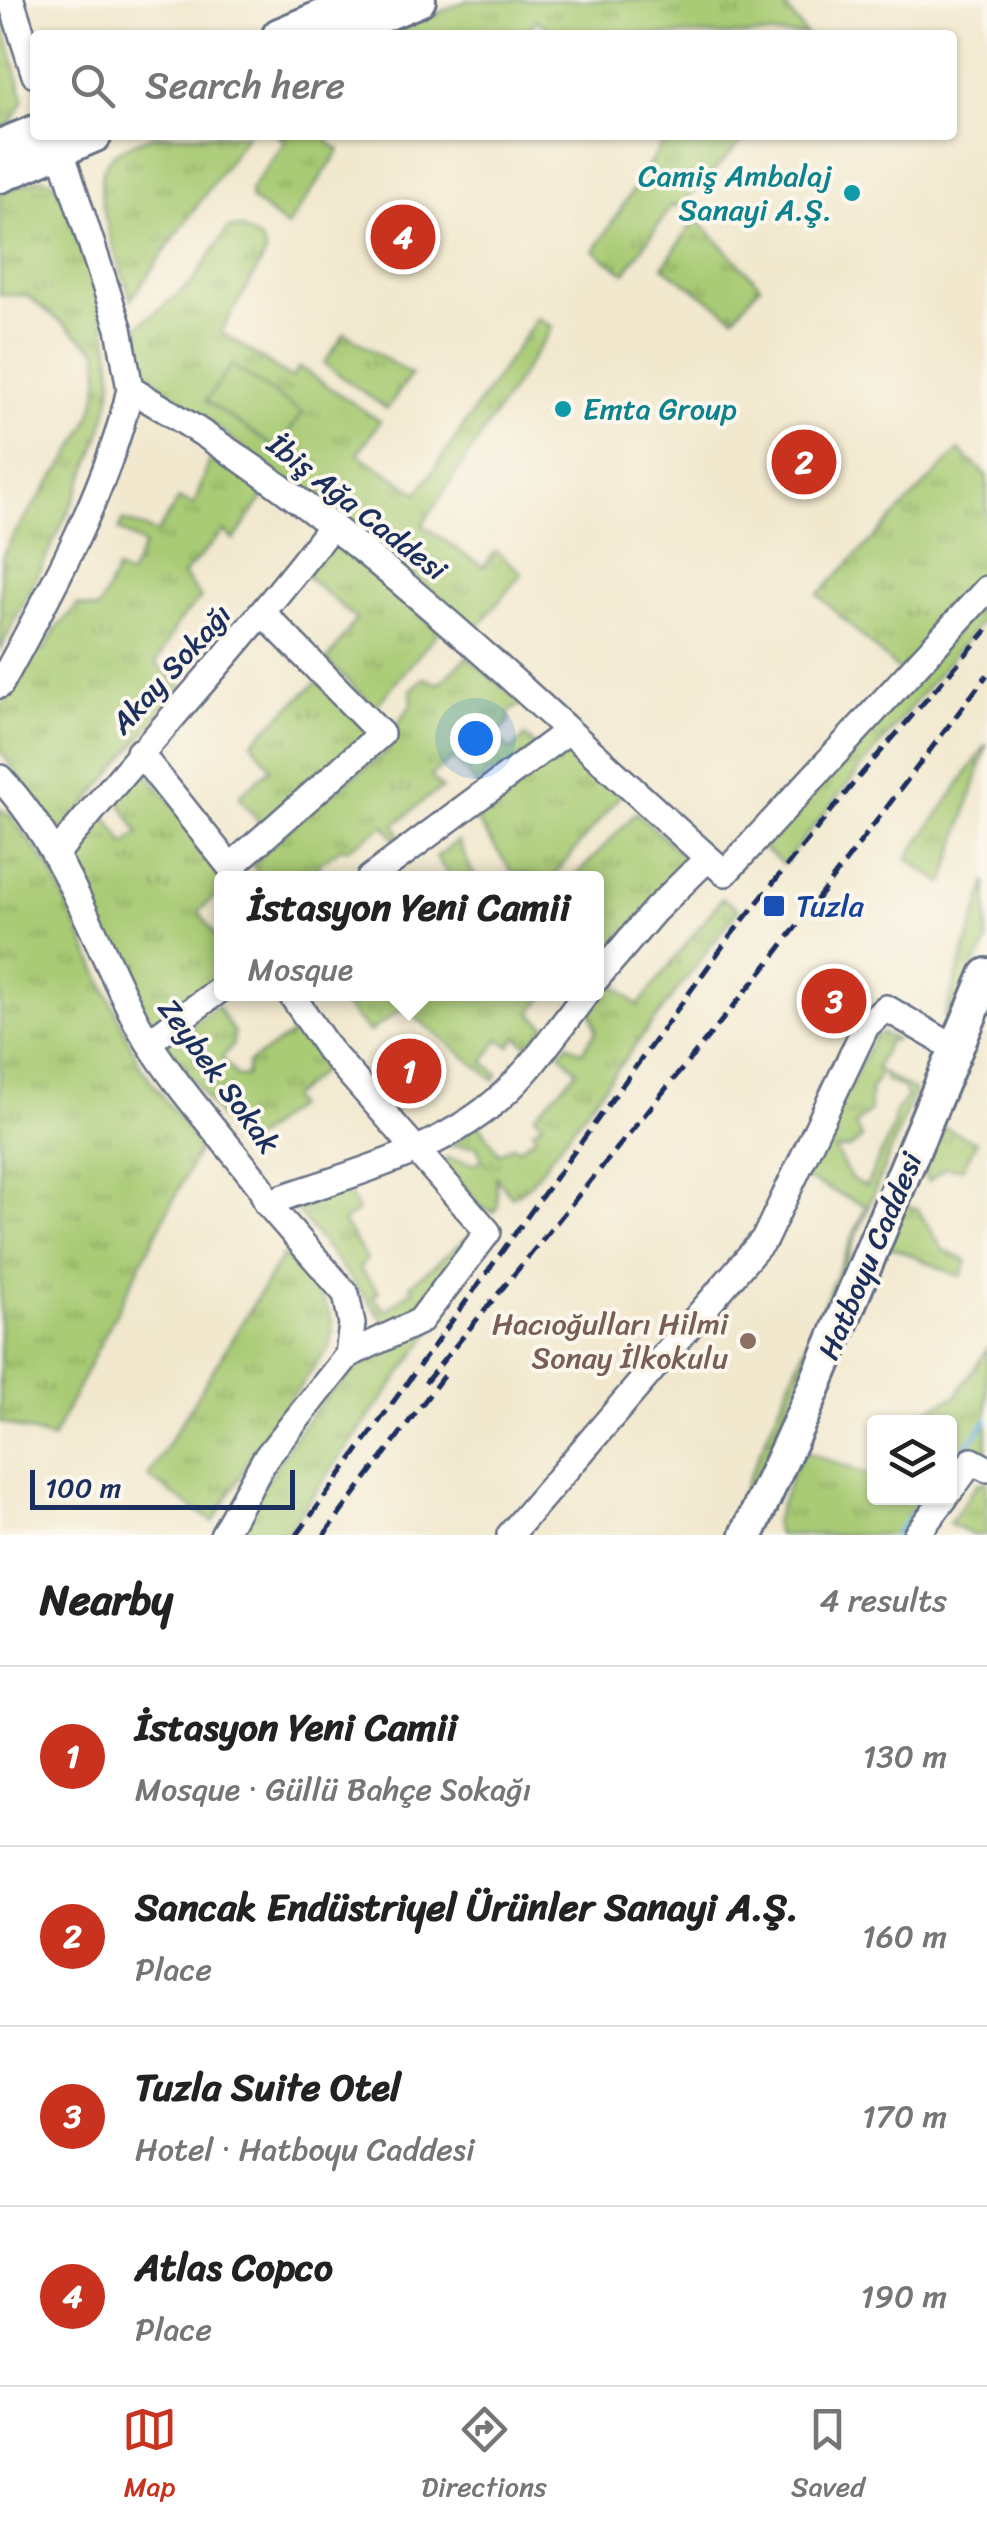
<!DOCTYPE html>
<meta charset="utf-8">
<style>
body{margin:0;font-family:Sriracha,sans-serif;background:#f2f2f2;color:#222}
.controls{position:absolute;right:30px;bottom:30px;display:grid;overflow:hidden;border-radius:10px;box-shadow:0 2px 8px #0004}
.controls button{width:90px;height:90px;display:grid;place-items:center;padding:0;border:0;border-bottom:2px solid #e0e0e0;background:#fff;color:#222;font:50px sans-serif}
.scale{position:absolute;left:30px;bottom:25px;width:265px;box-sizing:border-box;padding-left:10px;border:5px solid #1b2f5e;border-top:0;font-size:28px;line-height:35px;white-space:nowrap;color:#1b2f5e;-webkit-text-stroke:8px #fbf7ec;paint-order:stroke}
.you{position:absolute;left:475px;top:738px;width:35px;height:35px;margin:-25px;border:8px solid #fff;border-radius:50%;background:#1a73e8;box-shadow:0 0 0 15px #1a73e833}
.badge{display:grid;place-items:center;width:65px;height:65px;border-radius:50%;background:#c8321e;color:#fff;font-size:32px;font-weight:700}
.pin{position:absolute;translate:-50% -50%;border:5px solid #fff;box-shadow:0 2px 10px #0006}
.popup{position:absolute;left:214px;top:871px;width:390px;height:130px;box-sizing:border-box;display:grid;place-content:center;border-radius:10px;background:#fff;filter:drop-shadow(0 2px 8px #0005);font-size:32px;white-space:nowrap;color:#767676}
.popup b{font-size:38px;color:#222}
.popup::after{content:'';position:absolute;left:50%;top:100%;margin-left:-20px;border:20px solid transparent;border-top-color:#fff}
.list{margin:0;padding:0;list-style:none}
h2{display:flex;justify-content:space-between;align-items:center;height:130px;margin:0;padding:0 40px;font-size:42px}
h2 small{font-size:32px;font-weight:400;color:#767676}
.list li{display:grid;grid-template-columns:65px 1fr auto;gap:30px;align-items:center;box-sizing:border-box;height:180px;padding:0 40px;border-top:2px solid #e0e0e0}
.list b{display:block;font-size:38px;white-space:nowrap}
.list p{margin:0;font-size:32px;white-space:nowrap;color:#767676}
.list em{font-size:32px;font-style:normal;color:#767676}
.icon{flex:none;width:55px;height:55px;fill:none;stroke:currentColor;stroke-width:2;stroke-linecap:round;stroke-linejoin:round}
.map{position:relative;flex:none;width:987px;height:1535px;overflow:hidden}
.search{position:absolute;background:#fff;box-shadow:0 2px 8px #0004;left:30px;right:30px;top:30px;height:110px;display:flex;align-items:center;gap:25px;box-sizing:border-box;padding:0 35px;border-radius:10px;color:#767676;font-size:38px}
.sheet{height:850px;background:#fff}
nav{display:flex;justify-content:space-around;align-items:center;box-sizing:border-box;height:140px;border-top:2px solid #e0e0e0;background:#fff;font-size:28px;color:#767676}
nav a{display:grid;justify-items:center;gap:5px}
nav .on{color:#c8321e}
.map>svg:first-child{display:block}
.grass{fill:url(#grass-tufts);stroke:#627d69;stroke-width:2.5}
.pitch{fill:#a9cb74;stroke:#627d69;stroke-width:2.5}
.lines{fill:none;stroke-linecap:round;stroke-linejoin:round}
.stream{stroke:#71b3e6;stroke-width:5}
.minor-casing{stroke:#667085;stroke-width:30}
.major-casing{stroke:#667085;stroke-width:38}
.minor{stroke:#fff;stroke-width:25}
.major{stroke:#fff;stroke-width:32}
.rail{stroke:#1b2f5e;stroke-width:5;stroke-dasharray:15 8;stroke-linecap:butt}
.culture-dot{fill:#0f9aa8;stroke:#fbf7ec;stroke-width:4}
.transit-dot{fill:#1a4fb4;stroke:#fbf7ec;stroke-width:4}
.education-dot{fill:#8d6e63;stroke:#fbf7ec;stroke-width:4}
.labels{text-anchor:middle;stroke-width:8;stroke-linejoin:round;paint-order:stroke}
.culture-label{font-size:30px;fill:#0d838f;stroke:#fbf7ec;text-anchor:end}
.street-label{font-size:30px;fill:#1b2f5e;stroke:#fbf7ec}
.transit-label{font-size:30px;fill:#164399;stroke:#fbf7ec;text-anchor:start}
.education-label{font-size:30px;fill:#785e54;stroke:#fbf7ec;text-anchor:end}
</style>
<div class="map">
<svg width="987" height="1535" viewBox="0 0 987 1535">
<defs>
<pattern id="grass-tufts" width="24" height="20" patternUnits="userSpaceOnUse" patternTransform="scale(2.5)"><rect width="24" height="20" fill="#a9cb74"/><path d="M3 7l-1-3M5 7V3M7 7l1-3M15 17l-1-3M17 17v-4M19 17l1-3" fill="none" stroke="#89a562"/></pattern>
</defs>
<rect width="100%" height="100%" fill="#fbf7ec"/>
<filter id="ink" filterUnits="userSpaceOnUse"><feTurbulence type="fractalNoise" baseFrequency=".01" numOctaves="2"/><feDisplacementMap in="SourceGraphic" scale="20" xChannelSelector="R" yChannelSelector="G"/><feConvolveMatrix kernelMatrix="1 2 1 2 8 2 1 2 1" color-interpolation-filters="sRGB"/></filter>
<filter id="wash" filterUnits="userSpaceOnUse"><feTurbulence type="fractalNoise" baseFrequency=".0048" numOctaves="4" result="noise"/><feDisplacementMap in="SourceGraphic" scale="40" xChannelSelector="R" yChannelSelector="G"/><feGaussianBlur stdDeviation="2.25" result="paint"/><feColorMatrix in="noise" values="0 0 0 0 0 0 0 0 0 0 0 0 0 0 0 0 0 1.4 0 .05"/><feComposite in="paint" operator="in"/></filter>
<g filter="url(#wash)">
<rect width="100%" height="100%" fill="#f1e8ce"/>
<path class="grass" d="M468,0h313l25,35h-247l-23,-15 -11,15h-138z
M0,11l24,89 -11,20 -13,9z
M154,135h93l-116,164c-10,-32 -43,-108 -24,-137 9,-14 32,-20 47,-27z
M277,135h53l-3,6 13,9 -53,77 -36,-28 -1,-9 35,-48z
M668,135h80l-69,72 -6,-3 -48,69 -31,-22z
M42,178l12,4 8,13c18,57 47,118 50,178 4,62 -83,215 -112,278 0,-23 0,-75 2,-93 30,-68 110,-125 96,-207l-72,-56h-26v-103z
M696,218l64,67 -26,32 -71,-50z
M228,228h13l21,13 4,13 -45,78 70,46 8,-11 81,54 -22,33 60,39 119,-175 16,9 -131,198 61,42 13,-16 26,22 -44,54 -332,-254 -9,-46 56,-45z
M345,333l66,42 -24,34 -63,-45z
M959,450l28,26v106l-87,90 -82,-77z
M212,454l54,39 -32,47 -10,-9 -41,44 18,23 -22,23 -23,43 27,23 -117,141 -16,1 -50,-80v-40l36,-62 9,3 10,-20 23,-25 20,5 19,-40 12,6 15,-31 -25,-15 4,-10 34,13 22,-34 15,6z
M333,538l106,93 -64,76 -48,-46 29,-42 -52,-45z
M987,597v17l-204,250 -20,-16z
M467,657l55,47 -13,8v10l-13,14 15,15 14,-15 12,11 -40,27 -10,-2 -2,8 -8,5 -24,-27 -22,18 11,13c-22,10 -29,24 -47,35l6,13 -6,4 -10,-16 -39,25 -3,-3 -26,18 8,13 -17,-3 -7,-8 -15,11h-25l-9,-14 63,-59 74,-55 -2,-12 25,-34 -1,-14 13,-12 15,6z
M318,681l54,53 -109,95 -24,-33 32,-28 -19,-26z
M987,744l-43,140 -37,-25z
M566,747l55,47 -69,84 -40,-6 -41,-60z
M141,766l92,112h-11l-1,13 -22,20 22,33v33l-68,51 -90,-172 40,-44 22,33 14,-12 -23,-37z
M0,809l9,5 41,54 91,199 59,80 -148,292 -52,-17z
M637,812l53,51 -80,86 -13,-12 -1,-59h-22z
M458,841l17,37h-24l-15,-21z
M987,881v62l-40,75 -3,-1z
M722,898l17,11 -210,276 -17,12 -16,-20 2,30 -4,6 -13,-6 -36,-39 1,-10 28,6 8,-4 -5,-14h-27l28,-24 21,32 14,-9 5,4 18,-13 -3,-6 10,-7 -8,-8 42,-44 -17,-18 8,-9 14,8 14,-21 -7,-27 20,-25 29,27z
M334,994h213l-16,19 15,13 -17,20 -12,-9 -7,9 -11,-7 -15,23 14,12 -4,6 -90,-72 -35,24z
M217,1006l17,27 -1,12 -11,13 16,19 8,-1 2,-13 59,-39 24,39 -41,35 5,8 -53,42 -76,-106z
M883,1033l13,7 -8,1 -12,28 5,3 -11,18v21l-15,14 7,13 -12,10 -15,2 17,30 14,6 27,-59 2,-15 12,-15 -5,-10 -16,-6 -2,-7 31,17 -146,361 -38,83h-7l142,-329 -62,-28 71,-143z
M937,1124l39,18 -13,26h-19l-16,14 -9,-14z
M345,1186l13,25 -15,11 24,37 -8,9 20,23 -6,5 13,15 27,-22 -3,-4 67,-55 4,4 -82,91 -11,1 -92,-116z
M903,1206l14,2 26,42 24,11 -6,16 -74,-32z
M283,1255l40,45 10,21 -3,25 -61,82 -56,94 -65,-45z
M437,1324l-153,211h-48c33,-57 66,-123 119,-165 24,-19 55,-32 82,-46z
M987,1349v99l-5,7 -12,-7 -20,27v-53h-36l6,-9 36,-17z
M801,1450l73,27v21h58l-28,37h-126l-4,-12z
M987,1482v53h-15l-23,-11 28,-40z"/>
<path class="pitch" d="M232,365l70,48 -25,36 -71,-48z"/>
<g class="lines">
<path class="stream" d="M950,1467l37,-47
M895,1535l30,-37"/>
</g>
</g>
<g filter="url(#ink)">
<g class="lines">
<g class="minor-casing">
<path id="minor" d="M11,0l24,75
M56,136l63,192 11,61c226,129 402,313 595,484l262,-284
M0,685c48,-88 109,-198 130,-296
M139,752l100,126
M0,778c64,69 93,159 135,241 27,52 88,119 125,167l7,17 79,91 6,30 -4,31
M55,855c91,-111 190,-216 277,-330
M230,867l151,-133 -117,-120
M370,878l198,-147
M596,979l59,-69 53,-52
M150,1041l72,-53
M267,1203c73,-26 156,-46 218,-93 41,-31 70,-77 101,-116
M950,1491l22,-30 15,8
M223,1535l42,-76 83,-104 72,-34 68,-89 -159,-182 -38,-56
M510,1535l255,-297 101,-212 20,-18 70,41
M916,1535l29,-37"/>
</g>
<g class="major-casing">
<path id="major" d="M279,35l83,-35
M336,35l83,-35
M0,146l35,-14
M0,176l95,-41
M747,1535l56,-121 184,-439"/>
</g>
<use href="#minor" class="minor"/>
<use href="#major" class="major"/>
<path class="rail" d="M425,1383l343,-419 219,-289
M297,1535l434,-600 126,-156 130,-149
M324,1535l120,-160"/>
</g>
</g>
<g class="culture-dot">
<circle cx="852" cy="193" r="10"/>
<circle cx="563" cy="409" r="10"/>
</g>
<rect class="transit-dot" x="762" y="894" width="24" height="24" rx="5"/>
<circle class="education-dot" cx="748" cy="1341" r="10"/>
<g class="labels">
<g class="culture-label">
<text x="832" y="186">Camiş Ambalaj<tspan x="832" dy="34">Sanayi A.Ş.</tspan></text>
<text x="583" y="419" text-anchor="start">Emta Group</text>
</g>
<g class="street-label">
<text transform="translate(357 507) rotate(38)" y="10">İbiş Ağa Caddesi</text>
<text transform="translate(171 669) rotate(-48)" y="10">Akay Sokağı</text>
<text transform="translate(219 1076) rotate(54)" y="10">Zeybek Sokak</text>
<text transform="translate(870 1256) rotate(-67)" y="10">Hatboyu Caddesi</text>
</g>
<g class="transit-label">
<text x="796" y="916">Tuzla</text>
</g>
<g class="education-label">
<text x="728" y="1334">Hacıoğulları Hilmi<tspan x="728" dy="34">Sonay İlkokulu</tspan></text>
</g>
</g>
</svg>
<div class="controls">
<button><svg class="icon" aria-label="layers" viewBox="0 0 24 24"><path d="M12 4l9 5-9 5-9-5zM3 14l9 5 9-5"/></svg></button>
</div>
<div class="scale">100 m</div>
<div class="you"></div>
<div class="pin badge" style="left:409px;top:1071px">1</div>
<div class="popup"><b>İstasyon Yeni Camii</b>Mosque</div>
<div class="pin badge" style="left:804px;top:462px">2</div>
<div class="pin badge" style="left:834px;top:1001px">3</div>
<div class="pin badge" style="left:403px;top:237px">4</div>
<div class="search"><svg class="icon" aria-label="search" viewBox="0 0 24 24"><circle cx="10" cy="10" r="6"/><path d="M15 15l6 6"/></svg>Search here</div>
</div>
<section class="sheet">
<h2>Nearby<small>4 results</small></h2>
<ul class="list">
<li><span class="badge">1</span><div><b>İstasyon Yeni Camii</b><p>Mosque · Güllü Bahçe Sokağı</p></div><em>130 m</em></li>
<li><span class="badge">2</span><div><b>Sancak Endüstriyel Ürünler Sanayi A.Ş.</b><p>Place</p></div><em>160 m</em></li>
<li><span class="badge">3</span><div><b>Tuzla Suite Otel</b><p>Hotel · Hatboyu Caddesi</p></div><em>170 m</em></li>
<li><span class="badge">4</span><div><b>Atlas Copco</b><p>Place</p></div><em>190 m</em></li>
</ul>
</section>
<nav>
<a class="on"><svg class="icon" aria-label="map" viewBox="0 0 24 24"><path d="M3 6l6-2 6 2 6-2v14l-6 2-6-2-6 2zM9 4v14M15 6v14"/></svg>Map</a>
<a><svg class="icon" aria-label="directions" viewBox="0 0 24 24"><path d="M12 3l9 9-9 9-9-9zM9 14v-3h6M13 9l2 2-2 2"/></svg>Directions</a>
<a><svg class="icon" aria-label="saved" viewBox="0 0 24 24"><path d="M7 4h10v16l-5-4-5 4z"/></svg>Saved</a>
</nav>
